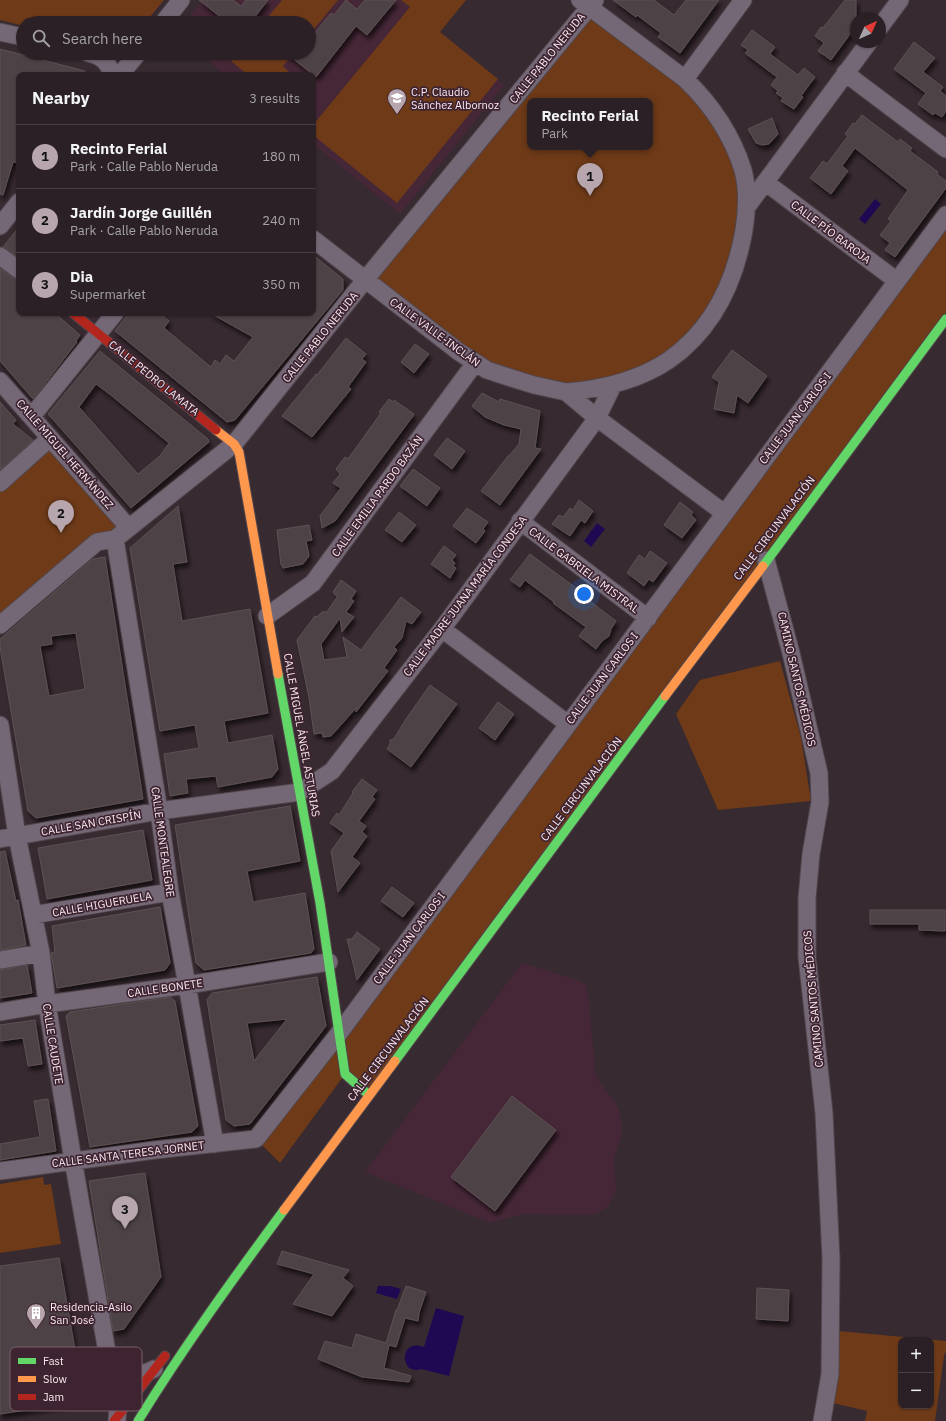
<!DOCTYPE html>
<meta charset="utf-8">
<style>
body{margin:0;font-family:"IBM Plex Sans",sans-serif;background:#32282d;color:#f1f3f6}
.controls{position:absolute;right:12px;bottom:12px;display:grid;overflow:hidden;border-radius:8px;box-shadow:0 1px 3px #0004}
.controls button{width:36px;height:36px;display:grid;place-items:center;padding:0;border:0;border-bottom:1px solid #463e42;background:#2a2025;color:#f1f3f6;font:20px sans-serif}
.compass{position:absolute;left:850px;top:12px;width:36px;height:36px;border-radius:50%;background:#2a2025;box-shadow:0 1px 3px #0004;rotate:45deg}
.you{position:absolute;left:584px;top:594px;width:14px;height:14px;margin:-10px;border:3px solid #fff;border-radius:50%;background:#1a73e8;box-shadow:0 0 0 6px #1a73e833}
.badge{display:grid;place-items:center;width:26px;height:26px;border-radius:50%;background:#b7a6ae;color:#111;font-size:13px;font-weight:700}
.pin{position:absolute;translate:-50% -33px;filter:drop-shadow(0 1px 2px #0008)}
.pin::after{content:'';position:absolute;top:21px;width:14px;height:12px;background:inherit;clip-path:polygon(0 0,100% 0,50% 100%)}
.popup{position:absolute;left:527px;top:98px;width:126px;height:52px;box-sizing:border-box;display:grid;place-content:center;border-radius:8px;background:#2a2025;filter:drop-shadow(0 1px 3px #0005);font-size:13px;white-space:nowrap;color:#a5a3a7}
.popup b{font-size:15px;color:#f1f3f6}
.popup::after{content:'';position:absolute;left:50%;top:100%;margin-left:-8px;border:8px solid transparent;border-top-color:#2a2025}
.list{margin:0;padding:0;list-style:none}
h2{display:flex;justify-content:space-between;align-items:center;height:52px;margin:0;padding:0 16px;font-size:17px}
h2 small{font-size:13px;font-weight:400;color:#a5a3a7}
.list li{display:grid;grid-template-columns:26px 1fr auto;gap:12px;align-items:center;box-sizing:border-box;height:64px;padding:0 16px;border-top:1px solid #463e42}
.list b{display:block;font-size:15px;white-space:nowrap}
.list p{margin:0;font-size:13px;white-space:nowrap;color:#a5a3a7}
.list em{font-size:13px;font-style:normal;color:#a5a3a7}
.icon{flex:none;width:22px;height:22px;fill:none;stroke:currentColor;stroke-width:2;stroke-linecap:round;stroke-linejoin:round}
.map{position:relative;flex:none;width:946px;height:1421px;overflow:hidden}
.search{position:absolute;background:#2a2025;box-shadow:0 1px 3px #0004;left:16px;top:16px;width:300px;height:44px;display:flex;align-items:center;gap:10px;box-sizing:border-box;padding:0 14px;border-radius:22px;color:#a5a3a7;font-size:15px}
.panel{position:absolute;background:#2a2025;box-shadow:0 1px 3px #0004;left:16px;top:72px;width:300px;height:244px;border-radius:8px}
.map>svg:first-child{display:block}
.built{fill:#462737}
.green{fill:#6e3a18;fill-rule:evenodd}
.water{fill:#1f0952}
.building{fill:#4e4245;stroke:#5e5154;fill-rule:evenodd;filter:url(#shadow)}
.lines{fill:none;stroke-linecap:round;stroke-linejoin:round}
.street-casing{stroke:#52464c;stroke-width:19}
.fast-casing{stroke:#52464c;stroke-width:11}
.slow-casing{stroke:#52464c;stroke-width:11}
.jam-casing{stroke:#52464c;stroke-width:11}
.street{stroke:#746877;stroke-width:17}
.fast{stroke:#63d668;stroke-width:9}
.slow{stroke:#ff974d;stroke-width:9}
.jam{stroke:#b3261e;stroke-width:9}
.labels{text-anchor:middle;stroke-width:3.5;stroke-linejoin:round;paint-order:stroke}
.street-label{font-size:11px;fill:#fbe9f1;stroke:#3e2431}
.poi-label{font-size:11px;fill:#fbe9f1;stroke:#3e2431;text-anchor:start}
.key{fill:#3e2431;stroke:#775f6b;stroke-width:1}
.key-label{font-size:11px;fill:#fbe9f1}
</style>
<div class="map">
<svg width="946" height="1421" viewBox="0 0 946 1421">
<defs>
<filter id="shadow"><feDropShadow dx="2.5" dy="4.5" stdDeviation="2" flood-color="#0009"/></filter>
</defs>
<rect width="100%" height="100%" fill="#382a31"/>
<path class="built" d="M203,0h198l103,85 -104,129 -87,-70v-69h-87l-27,-22h110v-30h-124z
M522,963l58,18 7,5 9,90 20,28 4,9 1,10 1,11 -8,25 2,30 -8,18 -12,7 -12,1 -58,-1 -12,2 -24,7 -125,-51z"/>
<path class="green" d="M0,0h164l-19,23h-100l-19,-5 -6,7 -20,-5z
M282,0h56l-29,35v-12h-46z
M401,0h65l-26,32 58,47 -101,124 -84,-68v-10l97,-118z
M590,7l77,59 71,91 4,83 -50,100 -93,48 -94,-12 -140,-96zM530,101h120v46h-120z
M238,53h56l-11,13 7,7 -2,2h-40l-17,-14z
M946,215v104l-577,776 -24,-21 -65,89 -24,-24z
M50,438l79,90 -129,97v-142z
M780,661l21,77 10,63 -93,9 -42,-96 24,-34z
M43,1177l1,8 7,-1 10,60 -61,9v-69z
M839,1331l107,10v10l-2,5 -9,65h-70l2,-10 -34,-8zM901,1340h30v66h-30z"/>
<path class="water" d="M875,199l6,5 -16,20 -6,-5z
M597,523l8,6 -14,18 -7,-6z
M378,1286h12l11,3 -4,10 -21,-6z
M436,1308l28,8 -15,60 -28,-7c-21,8 -23,-32 3,-22z"/>
<path class="building" d="M199,0h34l8,6 5,-6h22l-18,23h-22z
M346,0l11,9 8,-9h31l-29,35 -11,-9 -40,51 -30,-24h23v-13l22,-27 3,2z
M613,0h41l20,15 12,-15h33l-39,53 -22,-16 3,-4 -24,-18 -1,2z
M845,0h11v26l-25,34 -13,-9 6,-8 -9,-7 6,-9 2,1z
M752,30l23,17 -5,7 28,21 6,-7 11,9 -14,19 2,1 -9,12 -13,-8 2,-3 -7,-5 2,-2 -7,-6 6,-8 -32,-24 3,-3 -7,-5z
M914,42l21,16 -12,14 20,15 -3,4 6,5v15l-4,6 -7,-4 -2,2 -15,-11 8,-11 -32,-24z
M0,49l85,22 -1,4h-65v88l-6,-1 -10,33 -3,-1z
M862,115l36,27 2,-3 12,9 -2,3 28,21 -1,2 9,7v7l-51,69 -10,-7 5,-7 -10,-8 11,-14 -3,-2 20,-29 -53,-42 -13,18 6,5 -17,23 -21,-16 13,-17 4,3 21,-28 -3,-2 8,-11 2,1z
M772,118l6,16 -9,10 -7,1 -6,-2 -8,-14z
M19,227v31l-16,-11z
M313,255l30,24v11l-108,130 -8,2 -112,-91 14,-18h30l10,8 -5,7 47,39 4,-7 5,4 6,-9 8,6 19,-24 -43,-24h103z
M0,268l13,10 6,2v33h36l25,22 -4,6 1,1 -44,57 -33,-38z
M346,338l20,16 -4,5 4,3 -18,25 3,2 -39,48 -30,-21 34,-42 1,1z
M415,344l14,10 -15,19 -13,-11z
M732,350l35,26 -19,27 -11,-8 -3,18 -20,-4 5,-27 -7,-5z
M100,351l108,88 1,3 -78,66 -83,-94zM96,384l16,12 57,47 -9,13 -22,18 -59,-67z
M482,393l17,9 1,-3 40,12 -5,37 6,1 -41,56 -19,-14 27,-35h1l10,-12 2,-15 -17,-4 -19,-8 -13,-11z
M389,399l4,3 1,-2 20,14 -1,2 -78,105 -13,7 -2,-12 21,-28 -8,-5 7,-9 -4,-5 9,-12 3,2 33,-46 -2,-1z
M0,402l16,18 -3,4 20,16 -33,30z
M447,438l18,13 -13,18 -18,-14z
M413,469l27,19 -13,18 -27,-20z
M579,500l14,11 -8,12 -4,-3 -11,16 -18,-12 7,-9 4,2 7,-9 3,2z
M680,502l13,10 -2,3 5,5 -14,18 -18,-13z
M178,506l9,56 -14,2 9,57 68,-12 18,104 -44,8 4,22 44,-8 6,34 -6,8 -54,10 -2,-11 -30,3 2,14 -18,3 -6,-42 35,-6 -4,-23 -35,6 -30,-183z
M467,508l21,14 -5,7 2,2 -9,12 -23,-17z
M399,512l17,13 -14,17 -17,-12z
M309,525l3,15 -6,1 3,15 -6,8 -20,4 -1,-3h-1l-4,-35z
M444,546l12,9 -4,5 3,3 -2,3 3,2 -6,10 -19,-14z
M650,551l17,12 -14,19 -4,-3 -5,7 -17,-13 12,-18 6,4z
M530,554l57,42 -1,2 30,23 -5,8 -2,7 -7,5 -6,8 -17,-13 7,-9 -33,-24 1,-1 -29,-22 -5,7 -10,-7z
M105,557l38,242 -107,19 -8,-7 -28,-164v-8l93,-80zM76,633l9,56 -36,7 -9,-50 12,-2 -1,-8z
M341,580l15,11 -5,8 3,2 -8,11 8,5 -12,15 -2,-14 -19,26 3,16 23,-3 -4,-20 18,13 40,-53 20,15 -9,12 -6,-3 -4,17 -8,9 3,3 -13,18 4,3 -32,41v-4l-25,28 -8,1 -1,-4 -8,1 -5,-36 -12,-58 18,-24 2,1 5,-5h5l10,-15 -4,-5z
M430,685l27,19 -46,63 -24,-18 3,-5v-4l4,-1 12,-20z
M498,702l16,12 -19,26 -16,-12z
M362,779l15,11 -5,7 3,2 -16,22 7,5 -4,6 5,4 -15,21 8,6 -22,29 -7,-41 13,-18 -14,-10 7,-10 2,2 14,-22 -1,-1z
M290,806l10,55 -53,10 6,31 52,-9 9,56 -3,4 -107,17 -8,-7 -21,-138z
M143,830l9,50 -105,19 -9,-51z
M5,851l11,50 2,-1 8,45 -26,5v-98z
M392,887l22,16 -11,14 -22,-16z
M160,907l10,56 -5,7 -108,18 -6,-35 4,-1 -3,-26z
M870,910h75v21l-26,-1v-6h-49z
M357,932l23,17 -23,31 -10,-41h5z
M27,965l5,28 -32,5v-28z
M317,977l9,49 -76,98 -16,2 -8,-6 -19,-120 5,-7zM287,1019l-33,42 -7,-38z
M170,997l5,4 23,125 -6,6 -102,15 -24,-131 4,-4z
M35,1020l7,44 -14,2 -5,-28 -23,3v-16z
M512,1096l44,34 -61,81 -44,-34z
M48,1099l8,52 -56,9v-16l40,-7 -6,-36z
M145,1173l16,104 -37,52 -11,2 -24,-150z
M282,1251l67,19 -6,8 10,8 -21,30 -39,-12 21,-30 -37,-10z
M59,1258l25,143 -84,13v-148zM59,1353l4,23 -34,5 -4,-23z
M406,1286l20,6 -7,21 -1,8 -13,-3 -9,29 -7,-2 -5,23 27,8 -2,6 -47,-5 -44,-18 7,-18 27,7 4,-14 30,9 10,-33h1z
M757,1288l32,2 -1,31 -32,-2z"/>
<g class="lines">
<g class="street-casing">
<path id="street" d="M163,23l18,-23
M880,27l20,-27
M0,32l23,5
M88,53c14,3 19,8 25,22
M845,73l101,76
M120,75l18,-22
M685,79l58,-79
M765,182l132,99
M746,208l123,-166
M0,226l19,-24
M313,239l146,113 28,18 18,6 29,9 32,7 31,26 127,95
M0,256l19,14
M0,381l129,147
M566,392c37,-3 72,-11 103,-32 44,-31 66,-78 75,-130 3,-19 4,-41 -1,-60 -11,-35 -31,-65 -58,-91l-105,-79
M32,416l83,-103
M0,483l50,-45
M520,521l128,97
M115,539l44,272 11,81 17,93 28,159
M766,560l25,93 28,120 1,29 -9,52 -4,44v59l17,156 7,146 -1,115 -8,47
M267,616l46,-33 162,-220
M0,625l97,-83 18,-3 119,-95 131,-164 230,-280
M442,629l126,95
M0,725l17,111 24,117 6,51 26,156 36,203 7,28 2,14 -1,16
M0,839l159,-28 141,-19 32,-21 110,-142 155,-211 16,-33
M33,915l137,-23
M0,960l41,-7
M0,1012l47,-8 140,-19 142,-23
M0,1171l155,-21 101,-11 84,-107 606,-817
M109,1363c17,11 26,16 45,6"/>
</g>
<g class="fast-casing">
<path id="fast" d="M763,566l183,-247
M278,674l42,229 25,171 24,21
M395,1061l270,-365
M138,1421c45,-73 95,-142 146,-211"/>
</g>
<g class="slow-casing">
<path id="slow" d="M216,430l18,14 5,8 39,222
M665,696l98,-130
M284,1210l111,-149"/>
</g>
<g class="jam-casing">
<path id="jam" d="M73,313l143,117
M114,1421l51,-65"/>
</g>
<use href="#street" class="street"/>
<use href="#fast" class="fast"/>
<use href="#slow" class="slow"/>
<use href="#jam" class="jam"/>
</g>
<defs>
<g id="university-pin" transform="scale(1)"><path d="M0 17L-7.5 6A9.5 9.5 0 1 1 7.5 6Z" fill="#b7a6ae" stroke="#3e2431"/><path d="M0-5L7-2L0 1L-7-2ZM-4 1L0 2.5L4 1V4Q0 6-4 4Z" fill="#fff"/></g>
<g id="building-pin" transform="scale(1)"><path d="M0 17L-7.5 6A9.5 9.5 0 1 1 7.5 6Z" fill="#b7a6ae" stroke="#3e2431"/><path d="M-4-6H4V6H1V3H-1V6H-4ZM-2.5-4.3h1.7v1.8h-1.7ZM.8-4.3h1.7v1.8H.8ZM-2.5-1h1.7V.8h-1.7ZM.8-1h1.7V.8H.8Z" fill="#fff"/></g>
</defs>
<g fill-rule="evenodd">
<use href="#university-pin" x="397" y="98"/>
<use href="#building-pin" x="36" y="1313"/>
</g>
<g class="labels">
<g class="street-label">
<text transform="translate(547 58) rotate(-51)" y="4">CALLE PABLO NERUDA</text>
<text transform="translate(831 232) rotate(37)" y="4">CALLE PÍO BAROJA</text>
<text transform="translate(435 332) rotate(36)" y="4">CALLE VALLE-INCLÁN</text>
<text transform="translate(320 337) rotate(-51)" y="4">CALLE PABLO NERUDA</text>
<text transform="translate(154 378) rotate(39)" y="4">CALLE PEDRO LAMATA</text>
<text transform="translate(795 418) rotate(-53)" y="4">CALLE JUAN CARLOS I</text>
<text transform="translate(65 454) rotate(49)" y="4">CALLE MIGUEL HERNÁNDEZ</text>
<text transform="translate(377 496) rotate(-54)" y="4">CALLE EMILIA PARDO BAZÁN</text>
<text transform="translate(774 528) rotate(-53)" y="4">CALLE CIRCUNVALACIÓN</text>
<text transform="translate(584 570) rotate(37)" y="4">CALLE GABRIELA MISTRAL</text>
<text transform="translate(465 596) rotate(-53)" y="4">CALLE MADRE JUANA MARÍA CONDESA</text>
<text transform="translate(602 678) rotate(-53)" y="4">CALLE JUAN CARLOS I</text>
<text transform="translate(797 679) rotate(77)" y="4">CAMINO SANTOS MÉDICOS</text>
<text transform="translate(302 735) rotate(80)" y="4">CALLE MIGUEL ÁNGEL ASTURIAS</text>
<text transform="translate(581 789) rotate(-53)" y="4">CALLE CIRCUNVALACIÓN</text>
<text transform="translate(91 823) rotate(-10)" y="4">CALLE SAN CRISPÍN</text>
<text transform="translate(163 842) rotate(82)" y="4">CALLE MONTEALEGRE</text>
<text transform="translate(102 904) rotate(-10)" y="4">CALLE HIGUERUELA</text>
<text transform="translate(409 938) rotate(-53)" y="4">CALLE JUAN CARLOS I</text>
<text transform="translate(165 988) rotate(-8)" y="4">CALLE BONETE</text>
<text transform="translate(813 999) rotate(-95)" y="4">CAMINO SANTOS MÉDICOS</text>
<text transform="translate(53 1044) rotate(81)" y="4">CALLE CAUDETE</text>
<text transform="translate(388 1049) rotate(-53)" y="4">CALLE CIRCUNVALACIÓN</text>
<text transform="translate(128 1154) rotate(-7)" y="4">CALLE SANTA TERESA JORNET</text>
</g>
<g class="poi-label">
<text x="411" y="96">C.P. Claudio<tspan x="411" dy="13">Sánchez Albornoz</tspan></text>
<text x="50" y="1311">Residencia-Asilo<tspan x="50" dy="13">San José</tspan></text>
</g>
</g>
<rect x="10" y="1347" width="132" height="64" rx="6" class="key"/>
<rect x="18" y="1358" width="18" height="6" fill="#63d668"/>
<rect x="18" y="1376" width="18" height="6" fill="#ff974d"/>
<rect x="18" y="1394" width="18" height="6" fill="#b3261e"/>
<g class="key-label">
<text x="43" y="1365">Fast</text>
<text x="43" y="1383">Slow</text>
<text x="43" y="1401">Jam</text>
</g>
</svg>
<div class="controls">
<button>+</button>
<button>−</button>
</div>
<svg class="compass" viewBox="-18 -18 36 36"><path d="M0-13l5 13h-10z" fill="#e53935"/><path d="M0 13l5-13h-10z" fill="#a5a3a7"/></svg>
<div class="you"></div>
<div class="pin badge" style="left:590px;top:196px">1</div>
<div class="popup"><b>Recinto Ferial</b>Park</div>
<div class="pin badge" style="left:61px;top:533px">2</div>
<div class="pin badge" style="left:125px;top:1229px">3</div>
<div class="search"><svg class="icon" aria-label="search" viewBox="0 0 24 24"><circle cx="10" cy="10" r="6"/><path d="M15 15l6 6"/></svg>Search here</div>
<section class="panel">
<h2>Nearby<small>3 results</small></h2>
<ul class="list">
<li><span class="badge">1</span><div><b>Recinto Ferial</b><p>Park · Calle Pablo Neruda</p></div><em>180 m</em></li>
<li><span class="badge">2</span><div><b>Jardín Jorge Guillén</b><p>Park · Calle Pablo Neruda</p></div><em>240 m</em></li>
<li><span class="badge">3</span><div><b>Dia</b><p>Supermarket</p></div><em>350 m</em></li>
</ul>
</section>
</div>
